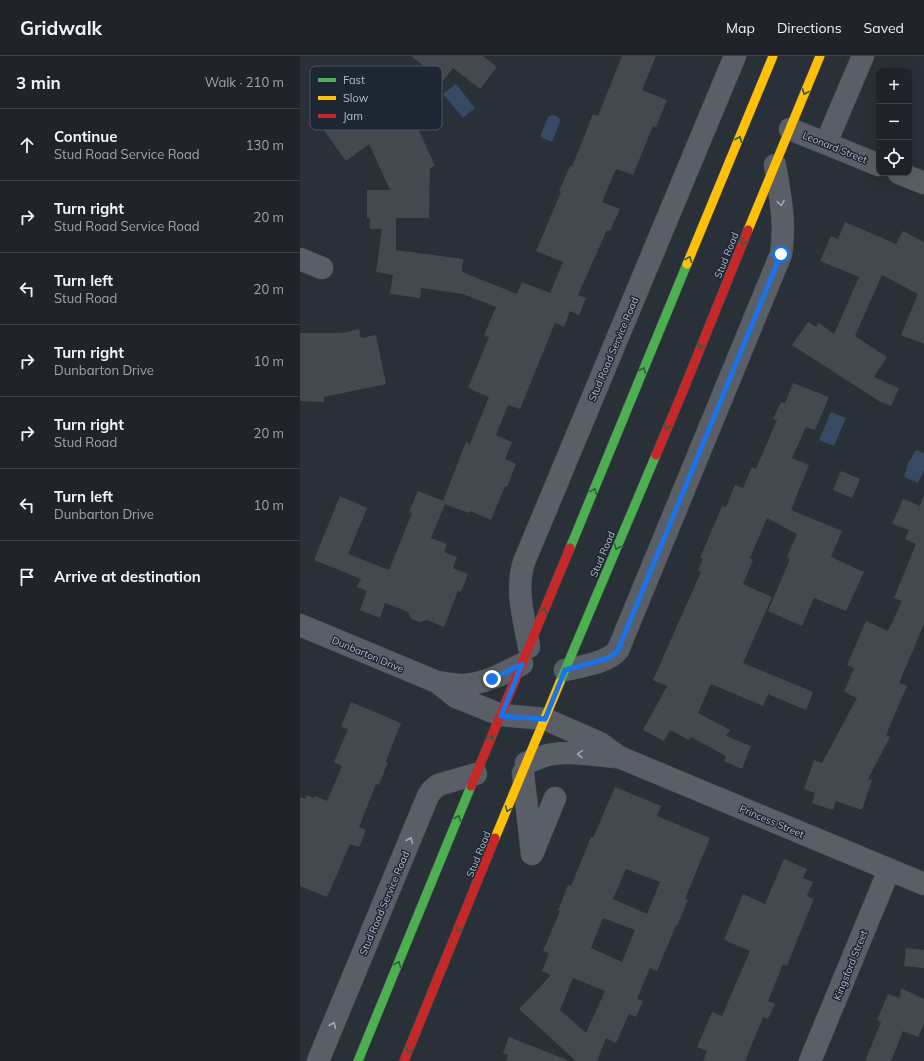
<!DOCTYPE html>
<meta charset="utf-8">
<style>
body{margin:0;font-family:Mulish,sans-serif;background:#282c32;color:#f1f3f6}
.controls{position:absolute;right:12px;top:12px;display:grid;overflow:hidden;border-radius:8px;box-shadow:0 4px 16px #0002}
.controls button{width:36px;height:36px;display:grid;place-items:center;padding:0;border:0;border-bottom:1px solid #3d4147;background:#20242a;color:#f1f3f6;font:20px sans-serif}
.stop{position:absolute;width:12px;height:12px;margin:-9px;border:3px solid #1a73e8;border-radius:50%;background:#fff}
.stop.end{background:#1a73e8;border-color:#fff;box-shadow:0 1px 4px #0008}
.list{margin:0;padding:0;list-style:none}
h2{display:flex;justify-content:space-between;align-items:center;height:52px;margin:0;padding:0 16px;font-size:17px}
h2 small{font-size:13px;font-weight:400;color:#a2a4a8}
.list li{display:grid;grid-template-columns:26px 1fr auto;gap:12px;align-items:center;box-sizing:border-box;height:72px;padding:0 16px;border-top:1px solid #3d4147}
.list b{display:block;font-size:15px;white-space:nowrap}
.list p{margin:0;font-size:13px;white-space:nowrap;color:#a2a4a8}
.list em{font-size:13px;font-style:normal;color:#a2a4a8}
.icon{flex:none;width:22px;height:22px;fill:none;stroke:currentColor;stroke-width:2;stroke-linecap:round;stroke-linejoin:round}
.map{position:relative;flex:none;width:624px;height:1005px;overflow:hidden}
header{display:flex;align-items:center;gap:24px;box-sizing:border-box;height:56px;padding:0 20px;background:#20242a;border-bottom:1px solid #3d4147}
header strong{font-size:19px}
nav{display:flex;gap:22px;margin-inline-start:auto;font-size:14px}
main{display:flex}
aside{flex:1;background:#20242a}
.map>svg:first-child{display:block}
.water{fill:#384963}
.building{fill:#444950;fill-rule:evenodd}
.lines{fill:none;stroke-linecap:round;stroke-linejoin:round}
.street-casing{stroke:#484c53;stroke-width:23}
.fast-casing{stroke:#484c55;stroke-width:10}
.slow-casing{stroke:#484c55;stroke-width:10}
.jam-casing{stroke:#484c55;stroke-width:10}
.street{stroke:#5a5e66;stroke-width:22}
.fast{stroke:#4caf50;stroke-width:9}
.slow{stroke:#ffc107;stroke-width:9}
.jam{stroke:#c62828;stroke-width:9}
.oneway{stroke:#305d3f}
.oneway2{stroke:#a2a9b5}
.route{stroke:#1a73e8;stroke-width:5}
.labels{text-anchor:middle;stroke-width:3;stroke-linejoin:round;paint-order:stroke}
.street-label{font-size:10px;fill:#b4bcc9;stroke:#1d2633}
.key{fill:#1d2633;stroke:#4a5360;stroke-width:1}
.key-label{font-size:11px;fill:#b4bcc9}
</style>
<header>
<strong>Gridwalk</strong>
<nav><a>Map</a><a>Directions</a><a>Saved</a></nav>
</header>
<main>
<aside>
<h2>3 min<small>Walk · 210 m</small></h2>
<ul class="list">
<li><svg class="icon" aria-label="ahead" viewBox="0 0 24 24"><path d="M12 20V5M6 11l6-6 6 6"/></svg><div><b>Continue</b><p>Stud Road Service Road</p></div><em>130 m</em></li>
<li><svg class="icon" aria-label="right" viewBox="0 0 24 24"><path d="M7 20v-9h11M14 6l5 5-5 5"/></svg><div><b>Turn right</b><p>Stud Road Service Road</p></div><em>20 m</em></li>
<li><svg class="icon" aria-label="left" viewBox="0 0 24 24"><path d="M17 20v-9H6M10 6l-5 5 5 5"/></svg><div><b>Turn left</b><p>Stud Road</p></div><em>20 m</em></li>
<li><svg class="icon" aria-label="right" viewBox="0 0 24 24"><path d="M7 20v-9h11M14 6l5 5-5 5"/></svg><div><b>Turn right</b><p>Dunbarton Drive</p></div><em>10 m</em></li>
<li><svg class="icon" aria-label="right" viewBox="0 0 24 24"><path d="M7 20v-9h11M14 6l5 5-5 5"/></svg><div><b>Turn right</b><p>Stud Road</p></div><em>20 m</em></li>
<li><svg class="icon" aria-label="left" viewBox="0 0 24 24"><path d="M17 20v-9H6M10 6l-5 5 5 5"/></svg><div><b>Turn left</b><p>Dunbarton Drive</p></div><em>10 m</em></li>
<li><svg class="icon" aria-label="arrive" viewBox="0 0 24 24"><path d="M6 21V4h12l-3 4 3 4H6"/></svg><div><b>Arrive at destination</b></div></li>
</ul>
</aside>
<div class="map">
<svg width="624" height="1005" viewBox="0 0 624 1005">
<rect width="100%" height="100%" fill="#2a3038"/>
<path class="water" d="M156,28l19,24 -12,10 -20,-24z
M252,59c4,1 8,2 8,7l-8,20 -12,-5 8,-20z
M531,356l15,6 -12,28 -15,-6z
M616,394l8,3v17l-6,13 -14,-6 4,-14z"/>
<path class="building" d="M111,0h72l14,11 -17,22 -27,-21 -10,13z
M322,0h34l-14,34 25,10 -11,27 -3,-1 -20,49 -17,-6 -14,33 18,7 -10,22 -3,-1 -29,65 8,3 -7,17 -9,-4 -6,16 -9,-4 -35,86 -12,-4 -12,30 16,7 -7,17 11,5 -9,23 -2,-1 -14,34 -21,-9 -1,2 -24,-9 -14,34 16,6 -3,8 13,5 -4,11 15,6 -7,18 -3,-1 -14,36 -17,-7 -7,2 -9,-3 -3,-7 -23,-9 -5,15 -20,-8 7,-19 -10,-4 4,-8 -47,-19 26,-64 27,12 -19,46 41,16 23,-57 -3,-1 9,-21 25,10 23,-59 4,2 19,-47 -21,-9 21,-51 -5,-2 12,-28 -33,-13 -42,-6 -1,10 -30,-4 3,-19 -17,-3 6,-43h-12v-11h-3v-28h23l-21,-46 -23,17 -37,-51 14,-10 3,4 21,-15 4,5 43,-19 41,91 -5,2 -1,50h-33v32l67,9 -1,13 55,22 5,-12 28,11 13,-31 -27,-11 25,-59 -2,-1 11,-25 2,1 21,-53 5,2z
M545,166l51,22 7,-13 21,11v102l-23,-9 17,-41 -36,-19 -27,61 32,21 -13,20 25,11 -8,18 -12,-5 -87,-56 16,-23 8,5 3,-4 15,11 25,-57 -39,-16 11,-25 7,3z
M59,273l2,9 15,-3 10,49 -62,13v5l-24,-1v-68h42z
M493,327l36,14 -14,33 -9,-3 -14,31 17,7 -18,45 51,21 -11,26 33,15 -18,39 -32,-13 -12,28 -34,-15 22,-52 -3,-2 10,-23 -30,-16 -17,40 3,2 -10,24 29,13 -29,66 70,29 -7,18 -38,-16 -5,12 -52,-22 -13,29 32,17 -4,6 25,10 -9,23 -18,-8 2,-5 -35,-19 -2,3 -19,-10 -6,11 -21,-11 24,-44 -14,-6 48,-108 -3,-2 5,-11 -3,-1 22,-52 4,1 9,-22 8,3 9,-21 4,2 21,-49 -4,-1 8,-17 4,1z
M541,415l19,8 -8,19 -19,-8z
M624,439v129l-25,59 8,3 -21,49 4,2 -22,42 4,1 -10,30 -26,-9 -3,9 -21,-7 3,-10 -11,-4 10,-29 8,3 35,-65 -13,-6 10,-24 -7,-3 19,-44 22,10 14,-30 -8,-3 22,-54 -11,-5 4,-9 -17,-6 11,-25 17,7z
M51,646l50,21 -15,38 2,1 -9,23 -3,-1 -17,43 7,3 -7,17 -9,-3 -23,53 -27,-11v-89l5,2 2,-4 7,3 1,-2 12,5 15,-35 -8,-4 14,-33 -7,-2z
M315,731l46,19 -4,10 53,22 -25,61 3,1 -11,26 -1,-1 -19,46 -7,-3 -13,31 6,2 -7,16 -7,-3 -13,29 -10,-5 -9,23h-21l-57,-52 32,-34 -9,-4 7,-18 -6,-2 17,-40h-2l10,-26 3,1 20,-49 2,1zM326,813l34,13 -13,32 -34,-15zM303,862l32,12 -13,32 -31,-14zM273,922l32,13 -19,42 -26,-23z
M484,803l23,10 -4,9 10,4 -6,14 7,3 -17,41 -10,26 -4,-2 -15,37 7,3 -7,15 -5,-2 -18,44h-42l4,-10 -10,-4 15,-35 10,4 28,-65 -26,-11 19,-46 22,10z
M606,892l18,2v18l-20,-2z
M601,932l23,11v25l-6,13 -15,-6 -12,30h-26l16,-39 -4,-2 11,-26 12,4z
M209,981l58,23v1h-61l2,-6 -5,-2z"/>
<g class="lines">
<g class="street-casing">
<path id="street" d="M490,73l89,36
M526,87l37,-87
M599,117l25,10
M0,203l22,9
M0,569l137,57 19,15 45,18 44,4 55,24 19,14 305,127
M229,591c-5,-28 -14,-57 -5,-85l211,-506
M265,614c16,-4 43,-7 53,-20l163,-396c5,-32 -1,-58 -6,-89
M137,626c8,1 17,3 25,3 22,-1 41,-11 60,-21
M226,707c5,-2 10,-4 15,-6 21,-8 52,-2 75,0
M223,717l9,81
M233,796l22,-54
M18,1005l110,-265 4,-6 6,-5 38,-11
M510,1005l79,-191"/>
</g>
<g class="fast-casing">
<path id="fast" d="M270,492l117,-284
M260,626l96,-227
M58,1005l113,-275"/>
</g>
<g class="slow-casing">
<path id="slow" d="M448,174l72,-174
M387,208l86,-208
M195,782l65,-156"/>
</g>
<g class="jam-casing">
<path id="jam" d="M356,399l27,-64 65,-161
M171,730l99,-238
M104,1005l91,-223"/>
</g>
<use href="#street" class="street"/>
<use href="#fast" class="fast"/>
<use href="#slow" class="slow"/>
<use href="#jam" class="jam"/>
</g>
<defs><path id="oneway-chevron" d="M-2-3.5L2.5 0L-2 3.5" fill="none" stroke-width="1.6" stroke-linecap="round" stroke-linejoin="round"/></defs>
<g class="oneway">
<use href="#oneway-chevron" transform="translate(505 36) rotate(113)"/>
<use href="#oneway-chevron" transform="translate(439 83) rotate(-68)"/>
<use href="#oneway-chevron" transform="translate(443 186) rotate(112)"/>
<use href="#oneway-chevron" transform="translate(389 203) rotate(-68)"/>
<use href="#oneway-chevron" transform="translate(401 290) rotate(112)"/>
<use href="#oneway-chevron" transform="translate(343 314) rotate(-68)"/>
<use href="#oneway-chevron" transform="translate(367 371) rotate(113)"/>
<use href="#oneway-chevron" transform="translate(294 435) rotate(-68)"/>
<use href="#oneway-chevron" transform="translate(317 491) rotate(113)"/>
<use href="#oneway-chevron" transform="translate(244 555) rotate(-68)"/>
<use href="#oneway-chevron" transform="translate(191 682) rotate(-67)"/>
<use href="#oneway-chevron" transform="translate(208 753) rotate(112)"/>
<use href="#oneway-chevron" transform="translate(158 762) rotate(-68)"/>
<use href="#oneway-chevron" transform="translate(159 873) rotate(112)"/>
<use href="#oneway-chevron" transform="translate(98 908) rotate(-68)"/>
<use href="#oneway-chevron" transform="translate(109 994) rotate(112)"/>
</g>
<g class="oneway2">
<use href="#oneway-chevron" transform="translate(481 147) rotate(81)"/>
<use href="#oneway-chevron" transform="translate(280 698) rotate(-176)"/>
<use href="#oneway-chevron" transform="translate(110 784) rotate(-67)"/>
<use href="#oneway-chevron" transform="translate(33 969) rotate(-67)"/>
</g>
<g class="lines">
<path class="route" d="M192,623l30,-15 -21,52 44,3 20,-49 43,-12 6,-4 4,-4 163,-396"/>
</g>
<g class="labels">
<g class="street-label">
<text transform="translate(535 91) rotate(22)" y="4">Leonard Street</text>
<text transform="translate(426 199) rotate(-68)" y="4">Stud Road</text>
<text transform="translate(313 293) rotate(-67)" y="4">Stud Road Service Road</text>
<text transform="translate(302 498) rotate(-67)" y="4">Stud Road</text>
<text transform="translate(68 598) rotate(23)" y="4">Dunbarton Drive</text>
<text transform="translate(472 765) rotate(23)" y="4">Princess Street</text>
<text transform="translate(178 798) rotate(-68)" y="4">Stud Road</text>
<text transform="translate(84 847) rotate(-67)" y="4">Stud Road Service Road</text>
<text transform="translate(550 909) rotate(-68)" y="4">Kingsford Street</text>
</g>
</g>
<rect x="10" y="10" width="132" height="64" rx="6" class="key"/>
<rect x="18" y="22" width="18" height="4" fill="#4caf50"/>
<rect x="18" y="40" width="18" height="4" fill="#ffc107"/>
<rect x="18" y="58" width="18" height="4" fill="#c62828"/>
<g class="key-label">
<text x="43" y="28">Fast</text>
<text x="43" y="46">Slow</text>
<text x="43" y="64">Jam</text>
</g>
</svg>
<div class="controls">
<button>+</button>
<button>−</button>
<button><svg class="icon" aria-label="locate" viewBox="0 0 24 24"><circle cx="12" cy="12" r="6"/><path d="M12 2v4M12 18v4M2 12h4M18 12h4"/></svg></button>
</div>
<div class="stop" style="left:481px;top:198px"></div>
<div class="stop end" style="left:192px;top:623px"></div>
</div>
</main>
